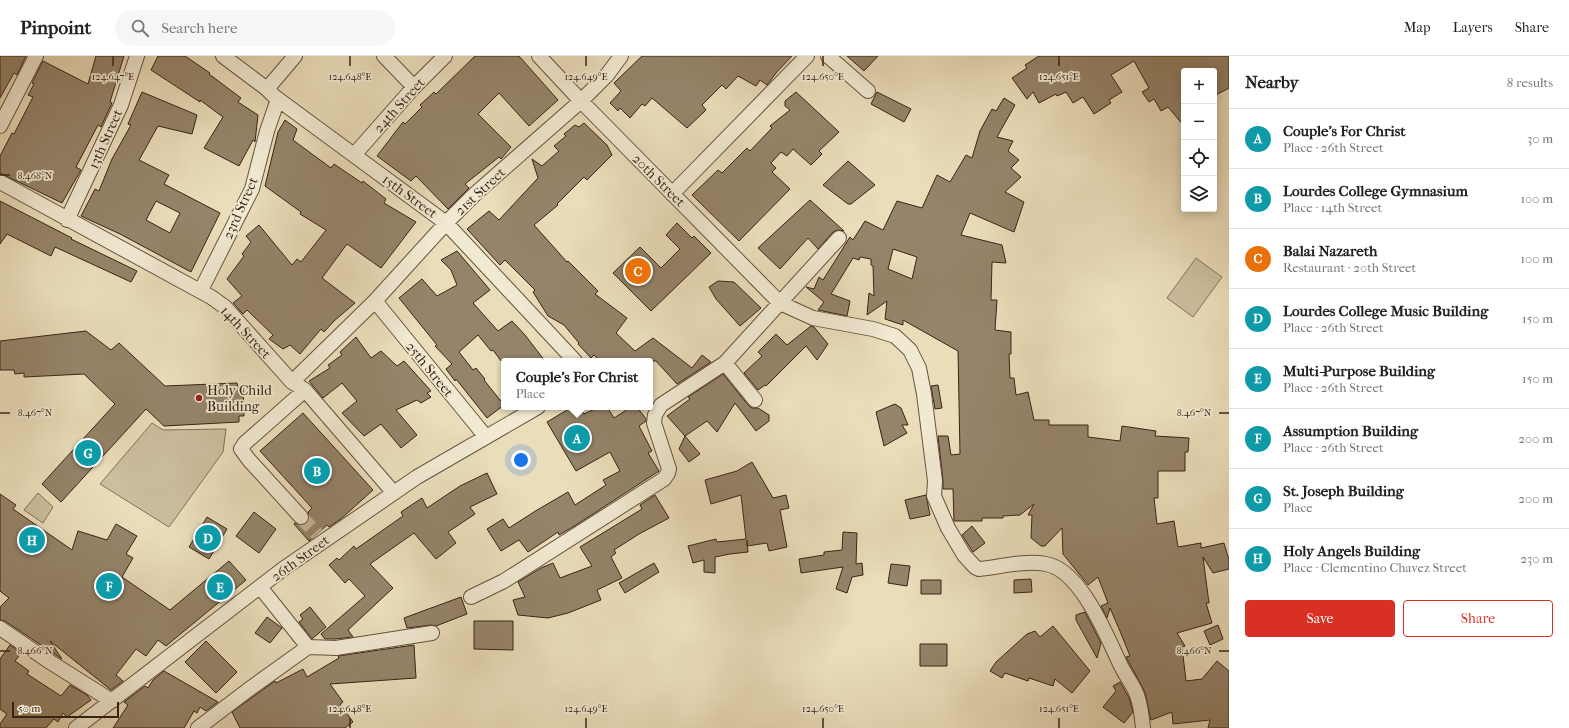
<!DOCTYPE html>
<meta charset="utf-8">
<style>
body{margin:0;font-family:"IM FELL French Canon",serif;background:#f6f6f6;color:#222}
.controls{position:absolute;right:12px;top:12px;display:grid;overflow:hidden;border-radius:4px;box-shadow:0 2px 10px #0003}
.controls button{width:36px;height:36px;display:grid;place-items:center;padding:0;border:0;border-bottom:1px solid #e0e0e0;background:#fff;color:#222;font:20px sans-serif}
.scale{position:absolute;left:12px;bottom:10px;width:107px;box-sizing:border-box;padding-left:4px;border:2px solid #382414;border-top:0;font-size:11px;line-height:14px;white-space:nowrap;color:#382414;-webkit-text-stroke:3px #f1e9d2;paint-order:stroke}
.you{position:absolute;left:521px;top:404px;width:14px;height:14px;margin:-10px;border:3px solid #fff;border-radius:50%;background:#1a73e8;box-shadow:0 0 0 6px #1a73e833}
.badge{display:grid;place-items:center;width:26px;height:26px;border-radius:50%;background:#d93025;color:#fff;font-size:13px;font-weight:700}
.pin{position:absolute;translate:-50% -50%;border:2px solid #fff;box-shadow:0 1px 4px #0006}
.popup{position:absolute;left:501px;top:302px;width:152px;height:52px;box-sizing:border-box;display:grid;place-content:center;border-radius:4px;background:#fff;filter:drop-shadow(0 1px 3px #0005);font-size:13px;white-space:nowrap;color:#767676}
.popup b{font-size:15px;color:#222}
.popup::after{content:'';position:absolute;left:50%;top:100%;margin-left:-8px;border:8px solid transparent;border-top-color:#fff}
.list{margin:0;padding:0;list-style:none}
h2{display:flex;justify-content:space-between;align-items:center;height:52px;margin:0;padding:0 16px;font-size:17px}
h2 small{font-size:13px;font-weight:400;color:#767676}
.list li{display:grid;grid-template-columns:26px 1fr auto;gap:12px;align-items:center;box-sizing:border-box;height:60px;padding:0 16px;border-top:1px solid #e0e0e0}
.list b{display:block;font-size:15px;white-space:nowrap}
.list p{margin:0;font-size:13px;white-space:nowrap;color:#767676}
.list em{font-size:13px;font-style:normal;color:#767676}
.actions{display:flex;gap:8px;padding:12px 16px}
.actions a{flex:1;padding:9px 0;border:1px solid #d93025;border-radius:4px;text-align:center;font-size:14px;color:#d93025}
.actions .main{background:#d93025;color:#fff}
.icon{flex:none;width:22px;height:22px;fill:none;stroke:currentColor;stroke-width:2;stroke-linecap:round;stroke-linejoin:round}
.map{position:relative;flex:none;width:1229px;height:672px;overflow:hidden}
header{display:flex;align-items:center;gap:24px;box-sizing:border-box;height:56px;padding:0 20px;background:#fff;border-bottom:1px solid #e0e0e0}
header strong{font-size:19px}
nav{display:flex;gap:22px;margin-inline-start:auto;font-size:14px}
.search{width:280px;height:36px;background:#f6f6f6;display:flex;align-items:center;gap:10px;box-sizing:border-box;padding:0 14px;border-radius:22px;color:#767676;font-size:15px}
main{display:flex}
aside{flex:1;background:#fff}
.map>svg:first-child{display:block}
.green{fill:#ccbe9e;stroke:#827159}
.building{fill:#95846a;stroke:#382414;fill-rule:evenodd}
.lines{fill:none;stroke-linecap:round;stroke-linejoin:round}
.minor-tunnel{stroke:#c6b899;stroke-width:14;stroke-dasharray:14 7;stroke-linecap:butt}
.minor-casing{stroke:#64523e;stroke-width:16}
.minor{stroke:#f1e9d2;stroke-width:14}
.ticks{fill:none;stroke:#382414;stroke-width:1.5}
.poi-dot{fill:#8f2418;stroke:#f1e9d2;stroke-width:1.5}
.labels{text-anchor:middle;stroke-width:3.5;stroke-linejoin:round;paint-order:stroke}
.street-label{font-size:14px;fill:#382414;stroke:#f1e9d2}
.poi-label{font-size:14px;fill:#382414;stroke:#f1e9d2;text-anchor:start}
.ticks-label{font-size:10px;text-anchor:middle;fill:#382414;stroke:#f1e9d2;stroke-width:3.5;stroke-linejoin:round;paint-order:stroke}
</style>
<header>
<strong>Pinpoint</strong>
<div class="search"><svg class="icon" aria-label="search" viewBox="0 0 24 24"><circle cx="10" cy="10" r="6"/><path d="M15 15l6 6"/></svg>Search here</div>
<nav><a>Map</a><a>Layers</a><a>Share</a></nav>
</header>
<main>
<div class="map">
<svg width="1229" height="672" viewBox="0 0 1229 672">
<rect width="100%" height="100%" fill="#eaddba"/>
<filter id="stains"><feTurbulence type="fractalNoise" baseFrequency=".005" numOctaves="4"/><feColorMatrix values="0 0 0 0 .2 0 0 0 0 .09 0 0 0 0 .02 0 0 0 .5 -.17"/></filter>
<radialGradient id="worn" r=".72"><stop offset=".6" stop-color="#630" stop-opacity="0"/><stop offset="1" stop-color="#630" stop-opacity=".3"/></radialGradient>
<path class="green" d="M1196,202l26,19 -29,40 -26,-19z
M152,367l11,7 63,-1 -3,23 -54,75 -69,-43z
M38,437l15,14 -10,16 -19,-13z"/>
<path class="building" d="M0,0h26l-9,19 -3,-2 -14,25z
M96,0h28l-14,46 2,1 -11,24 -3,-2 -22,42 5,3 -19,33 -62,-30v-17l12,-23 2,1 19,-37 -5,-2 6,-11 -2,-1 11,-22 45,23z
M158,0h27l25,17 -1,1 32,24 -3,4 20,13 -3,27 -2,-2 -14,26 -35,-18 19,-31 -23,-17v2l-49,-32z
M475,0h44l39,44 -29,26 -30,-33 -21,21 33,33 -10,12 -2,-2 -34,27 4,4 -21,21 -32,-33 -5,5 -34,-25 26,-34 2,2 17,-17 -2,-2 14,-13 2,2z
M642,0h150l-16,17 -9,12 -7,-5 -4,6 -18,-10 -12,13 -4,-4 -20,20 4,5 -19,18 -35,-30 -7,8 -3,-2 -12,14 -10,-10 -2,3 -8,-8 11,-12 -7,-8z
M847,0h31l-14,15z
M1039,0h190v32l-15,8v-25h-30v55l-16,-19 -7,4 -7,-12 -5,3 -7,-10 7,-4 -15,-27 -23,14 11,17 -13,8 2,3 -17,11 -11,-17 -10,6 -7,-11 -9,4 -1,-2 -17,9 -6,-11 -6,7 -15,-21 15,-10 -2,-3z
M142,36l55,23 -5,19 -34,-8 -19,34 30,15 -5,9 56,29 -29,59 -71,-38 -39,-18 14,-27 4,2 13,-32 19,-34 -3,-1zM156,145l24,12 -10,20 -24,-13z
M796,36l43,40 -20,19 3,3 -11,11 -18,-16 -6,7 -6,-4 -10,11 5,5 -4,4 18,17 -51,52 -47,-46 26,-25 4,3 25,-25 3,3 22,-23 -2,-2 20,-16 -5,-4v-5z
M877,36l34,17 -7,13 -33,-18z
M1004,42l11,7 -18,32 16,4 -5,10 11,9 -8,8 10,9 -16,15 19,10 -10,30 -44,-19 -9,22 41,10 4,18 -14,-1 -1,38h6l-2,30 16,2v22h-2l1,24h4l2,17 12,-3 6,28h15v5h39v12l32,4 2,-15 34,5 -1,5 34,2 -1,14h-3v19h-27v27h-4l3,26 17,-3 4,26 23,-4v5l23,-5 4,14h1v12l-16,4 -10,-16 6,46h-3l6,20 -35,10 8,13 -3,1 4,34 16,-2 15,-18 12,10v57h-21l2,-8 -37,4 -1,-12 -21,8 -6,-28 -19,-35 4,-1 -10,-25 -10,-23 -3,10 -6,-12 7,-3 -10,-26 -10,8 -25,-31 -1,-26 -17,18h-4l-10,-8 1,-23h-4l6,-11 -14,11 -17,1v2h-21v3h-28l-1,-32h-10v-9l-5,-44h10l3,19 9,-1 -2,-103 -55,-31v5l-18,-6 2,-18 -20,14 2,-22 5,3 -1,-30 -2,-1v-6l-11,-2 -1,3 -6,-2 -22,36 19,7 -3,15 -29,-6 6,-8 -18,-15 8,2 5,-12 4,3 27,-43 3,3 12,-19 18,9 14,-29 25,7 15,-33 13,7 16,-27 6,3 8,-27 12,-22 4,2zM893,193l24,8 -5,22 -24,-10z
M285,64l12,9 -4,11 38,28 3,-4 28,19 1,-2 23,18 -2,4 32,19 -35,46 -34,-24 -25,34 33,25 -21,18 -10,11 -3,-3 -21,25 -10,-9 -7,4 -14,-10 4,-4 -26,-25 -4,4 -2,-2 -8,-9 9,-7 -15,-17 17,-23 -2,-2 9,-12 -5,-6 13,-11 33,40 5,-6 4,3 25,-32 -26,-16 1,-2 -36,-26 13,-54z
M584,67l23,22 5,10 -25,25 -3,-3 -27,27 1,1 -24,20 33,37 1,-1 30,30 -3,3 32,24 -11,15 19,18 18,-13 39,30 10,-13 9,7 -34,22 -21,-23h-56l-6,-6 -3,3 -13,-14 1,-1 -15,-18 -16,-9 -15,-24 2,-2 -30,-30 -5,5 -33,-36 22,-18 10,9 39,-42 -6,-19 10,7 17,-15 -5,-5 12,-10 -2,-2 11,-9 4,2z
M848,105l27,24 -24,19h-3l-25,-19z
M810,144l34,31 -7,-1 -4,2 -15,17 -10,-11 -28,31 -22,-21z
M0,145l72,37 -1,1 66,32 -6,11 -76,-35 -4,9 -44,-22 -7,10z
M677,167l15,15 2,-2 17,17 -60,58 -38,-38 27,-26 21,21 19,-19 -14,-14z
M457,195l33,39 -17,13 25,28 14,-10 13,14 20,26h-44l-8,-11 -2,1 -13,-16 -19,17 14,18 3,-2 9,11 -1,1 20,25 -17,13 -31,-39 -1,2 -9,-12 6,-5 -17,-18 2,-1 -38,-47 23,-19 15,17 20,-11 -6,-15 -10,-10z
M718,225l16,1 27,26 -21,18 -24,-27 -7,-12z
M811,270l3,1 14,17 -11,16 -11,-14 -40,40 -1,-1 -7,5 -14,-17 18,-17 -4,-4 18,-18 11,11z
M86,275l25,19 8,-7 46,43 72,-3 1,5h5l1,28h-5v6l-75,4 -18,-17 -85,93 -19,-18 73,-80 -31,-30 -60,3v-4l-9,1 -1,-4h-14v-29z
M356,281l15,21 10,-7 16,15 7,-5 27,30 -4,2 4,4 -10,6 -4,-3 -21,10 21,25 -16,13 -20,-24 -17,12 -22,-23 15,-12 -15,-18 -19,15 -14,-17 21,-13 -2,-3 14,-10 -2,-3z
M723,318l26,32 3,2h6l11,7v6l-13,10 -21,-28 -18,29 -10,-11 -22,15 -18,-20 23,-17 -2,-2z
M938,329l4,23 -7,1 -4,-23z
M895,348l6,4 7,17h-6l5,8 -23,13 -8,-34z
M572,351h8l4,7 15,-7h8l7,11 17,-11h6l9,12v2l-7,5 13,25 -4,2 11,18 -83,54 -17,10 -1,-3 -30,20 -9,-12 -18,11 -14,-22 16,-10 6,9 28,-18 31,-18 7,13 31,-20 -3,-5 17,-9 -10,-19 -34,19 -29,-49z
M303,357l70,77 -31,28 -13,9 -2,-2 -18,16 -15,-17 1,-1 7,2 4,-1 3,-5 -1,-7 4,-4 -52,-57z
M685,380l15,18 -11,8 -10,-13z
M752,406l21,36 13,-3 3,13 -9,2 7,37 -18,4 -2,-8 -20,3v-6l1,12 -18,2 -15,3v16l-11,-1v-12l-11,3 -5,-17 28,-7 1,3 29,-3 -5,-44 -30,9 -6,-24 32,-9z
M487,417l10,21 -27,13 5,7 -27,18 8,11 -20,16 -22,-26 -44,31 23,24 -45,42 5,7 -18,2h-10l-4,-5 44,-38 -16,-17 -4,4 -16,-18 8,-7 2,2 15,-14 2,3 47,-33 -2,-4 21,-14 5,10 33,-22z
M0,438l16,11 -3,4 59,41 6,-19 29,9 9,-16 21,12 -11,18 7,4 -11,19 48,33 59,-49 17,19 -80,66 -8,-6 -12,16 -10,-7 -20,26 7,6 -12,9 -61,-49 12,18 -57,-38 -5,-1v-13l9,-9 -9,-7z
M655,439l14,23 -30,16 -25,16 2,3 -5,4 11,21 -25,12 4,10 -33,13 -20,5 -30,-3 -5,-15 12,-3 -7,-15 23,-14 12,-5 7,15 32,-12 -12,-19 62,-38 -2,-4z
M926,439l4,20 -20,4 -5,-19z
M254,456l22,17 -17,24 -23,-17z
M207,461l20,12 -18,30 -20,-12z
M972,470l13,17 -12,9 -11,-17z
M843,476l14,1 -1,31 6,-1 1,12 -11,2 -5,16 -11,-4 7,-22 -42,6 -2,-14 25,-4v-3l18,-2z
M654,507l5,9 -34,21 -6,-10z
M891,508l19,2 -3,20 -19,-3z
M1031,523l1,13 -18,1v-13z
M921,524h20v14h-20z
M461,541l6,17 -31,12 -5,-1 -24,3 -3,-10z
M310,551l16,20 -14,12 -13,-17 4,-3 -3,-4z
M1085,556l16,31 -4,15 -21,-38v-5z
M267,561l15,11 -12,15 -15,-10z
M474,565h39v29l-39,-1z
M1218,569l5,14 -13,6 -6,-14z
M1053,570l37,45 -18,22 -17,-14 -2,7 -24,-8 -1,3 -23,-8 -3,5 -12,-7 6,-9 31,-28 8,-3 5,6z
M206,585l31,31 -21,21 -31,-31z
M920,588h27v22h-27z
M10,589l11,8 -6,8 14,10 -2,3 34,22 9,-11 17,10 4,5 -24,17 -4,-4 -5,9 -4,-3 -8,9h-46v-4l7,-10 -7,-5v-50z
M414,589l2,33 -86,6 13,18 -3,2 13,18 -8,6h-105l-8,-16 43,-31 1,2 27,-14 4,8 32,-19 -1,-2z
M164,615l54,31 -12,9 -6,-4 -3,6 -3,-2 -10,17h-71l15,-23 -4,-3 21,-16 3,2 5,-8z
M1120,626l9,16 4,14 -9,11 -21,-16 13,-16 -3,-5z"/>
<g class="lines">
<path class="minor-tunnel" d="M301,461l16,17"/>
<g class="minor-casing">
<path id="minor" d="M223,0l44,33 8,8 171,126 129,138
M384,0l30,31
M539,0l42,45 199,202 33,15 60,11 22,7 15,14 9,18 5,26 11,87 -1,15 14,32 16,27 11,12 4,2c21,-2 45,-9 67,-5 35,6 61,73 75,102 5,10 12,19 16,29 4,11 5,22 6,33
M828,0l40,35
M267,33l28,-33
M0,70l36,-70
M354,99l60,-68 31,-31
M0,126l211,115 14,10 67,75 13,8 88,102
M672,138l135,-138
M67,164l54,-115 16,-49
M201,234l51,-101 15,-58 11,-32
M375,245l111,136
M725,307l30,37
M292,326l83,-81 71,-78 30,-30 105,-92 26,-26 14,-19
M301,461l-52,-57 -8,-11 4,-6 60,-53
M260,531l48,60
M471,541l33,-16 160,-102 4,-6 1,-4 -15,-46 1,-8 6,-10 64,-42 114,-125
M0,572l47,32 65,41
M76,672l207,-159 134,-92 121,-70
M198,672l50,-38 60,-43 28,1 96,-15"/>
</g>
<use href="#minor" class="minor"/>
</g>
<path class="ticks" d="M113,0v10M350,0v10M586,0v10M823,0v10M1059,0v10M0,119h10M0,357h10M1219,357h10M0,595h10M1219,595h10M350,662v10M586,662v10M823,662v10M1059,662v10"/>
<circle class="poi-dot" cx="199" cy="342" r="4"/>
<g class="labels">
<g class="street-label">
<text transform="translate(399 49) rotate(-48)" y="5">24th Street</text>
<text transform="translate(105 83) rotate(-66)" y="5">13th Street</text>
<text transform="translate(659 124) rotate(45)" y="5">20th Street</text>
<text transform="translate(480 135) rotate(-43)" y="5">21st Street</text>
<text transform="translate(410 140) rotate(36)" y="5">15th Street</text>
<text transform="translate(240 152) rotate(-66)" y="5">23rd Street</text>
<text transform="translate(246 276) rotate(47)" y="5">14th Street</text>
<text transform="translate(430 313) rotate(51)" y="5">25th Street</text>
<text transform="translate(300 502) rotate(-36)" y="5">26th Street</text>
</g>
<g class="poi-label">
<text x="207" y="339">Holy Child<tspan x="207" dy="16">Building</tspan></text>
</g>
</g>
<g class="ticks-label">
<text x="113" y="24">124.647°E</text>
<text x="350" y="24">124.648°E</text>
<text x="586" y="24">124.649°E</text>
<text x="823" y="24">124.650°E</text>
<text x="1059" y="24">124.651°E</text>
<text x="35" y="123">8.468°N</text>
<text x="35" y="360">8.467°N</text>
<text x="1194" y="360">8.467°N</text>
<text x="35" y="598">8.466°N</text>
<text x="1194" y="598">8.466°N</text>
<text x="350" y="656">124.648°E</text>
<text x="586" y="656">124.649°E</text>
<text x="823" y="656">124.650°E</text>
<text x="1059" y="656">124.651°E</text>
</g>
<rect width="100%" height="100%" filter="url(#stains)"/>
<rect width="100%" height="100%" fill="url(#worn)"/>
</svg>
<div class="controls">
<button>+</button>
<button>−</button>
<button><svg class="icon" aria-label="locate" viewBox="0 0 24 24"><circle cx="12" cy="12" r="6"/><path d="M12 2v4M12 18v4M2 12h4M18 12h4"/></svg></button>
<button><svg class="icon" aria-label="layers" viewBox="0 0 24 24"><path d="M12 4l9 5-9 5-9-5zM3 14l9 5 9-5"/></svg></button>
</div>
<div class="scale">50 m</div>
<div class="you"></div>
<div class="pin badge" style="left:577px;top:382px;background:#0f9aa8">A</div>
<div class="popup"><b>Couple's For Christ</b>Place</div>
<div class="pin badge" style="left:317px;top:415px;background:#0f9aa8">B</div>
<div class="pin badge" style="left:638px;top:215px;background:#e8710a">C</div>
<div class="pin badge" style="left:208px;top:482px;background:#0f9aa8">D</div>
<div class="pin badge" style="left:220px;top:531px;background:#0f9aa8">E</div>
<div class="pin badge" style="left:109px;top:530px;background:#0f9aa8">F</div>
<div class="pin badge" style="left:88px;top:397px;background:#0f9aa8">G</div>
<div class="pin badge" style="left:32px;top:484px;background:#0f9aa8">H</div>
</div>
<aside>
<h2>Nearby<small>8 results</small></h2>
<ul class="list">
<li><span class="badge" style="background:#0f9aa8">A</span><div><b>Couple's For Christ</b><p>Place · 26th Street</p></div><em>30 m</em></li>
<li><span class="badge" style="background:#0f9aa8">B</span><div><b>Lourdes College Gymnasium</b><p>Place · 14th Street</p></div><em>100 m</em></li>
<li><span class="badge" style="background:#e8710a">C</span><div><b>Balai Nazareth</b><p>Restaurant · 20th Street</p></div><em>100 m</em></li>
<li><span class="badge" style="background:#0f9aa8">D</span><div><b>Lourdes College Music Building</b><p>Place · 26th Street</p></div><em>150 m</em></li>
<li><span class="badge" style="background:#0f9aa8">E</span><div><b>Multi-Purpose Building</b><p>Place · 26th Street</p></div><em>150 m</em></li>
<li><span class="badge" style="background:#0f9aa8">F</span><div><b>Assumption Building</b><p>Place · 26th Street</p></div><em>200 m</em></li>
<li><span class="badge" style="background:#0f9aa8">G</span><div><b>St. Joseph Building</b><p>Place</p></div><em>200 m</em></li>
<li><span class="badge" style="background:#0f9aa8">H</span><div><b>Holy Angels Building</b><p>Place · Clementino Chavez Street</p></div><em>230 m</em></li>
</ul>
<div class="actions"><a class="main">Save</a><a>Share</a></div>
</aside>
</main>
